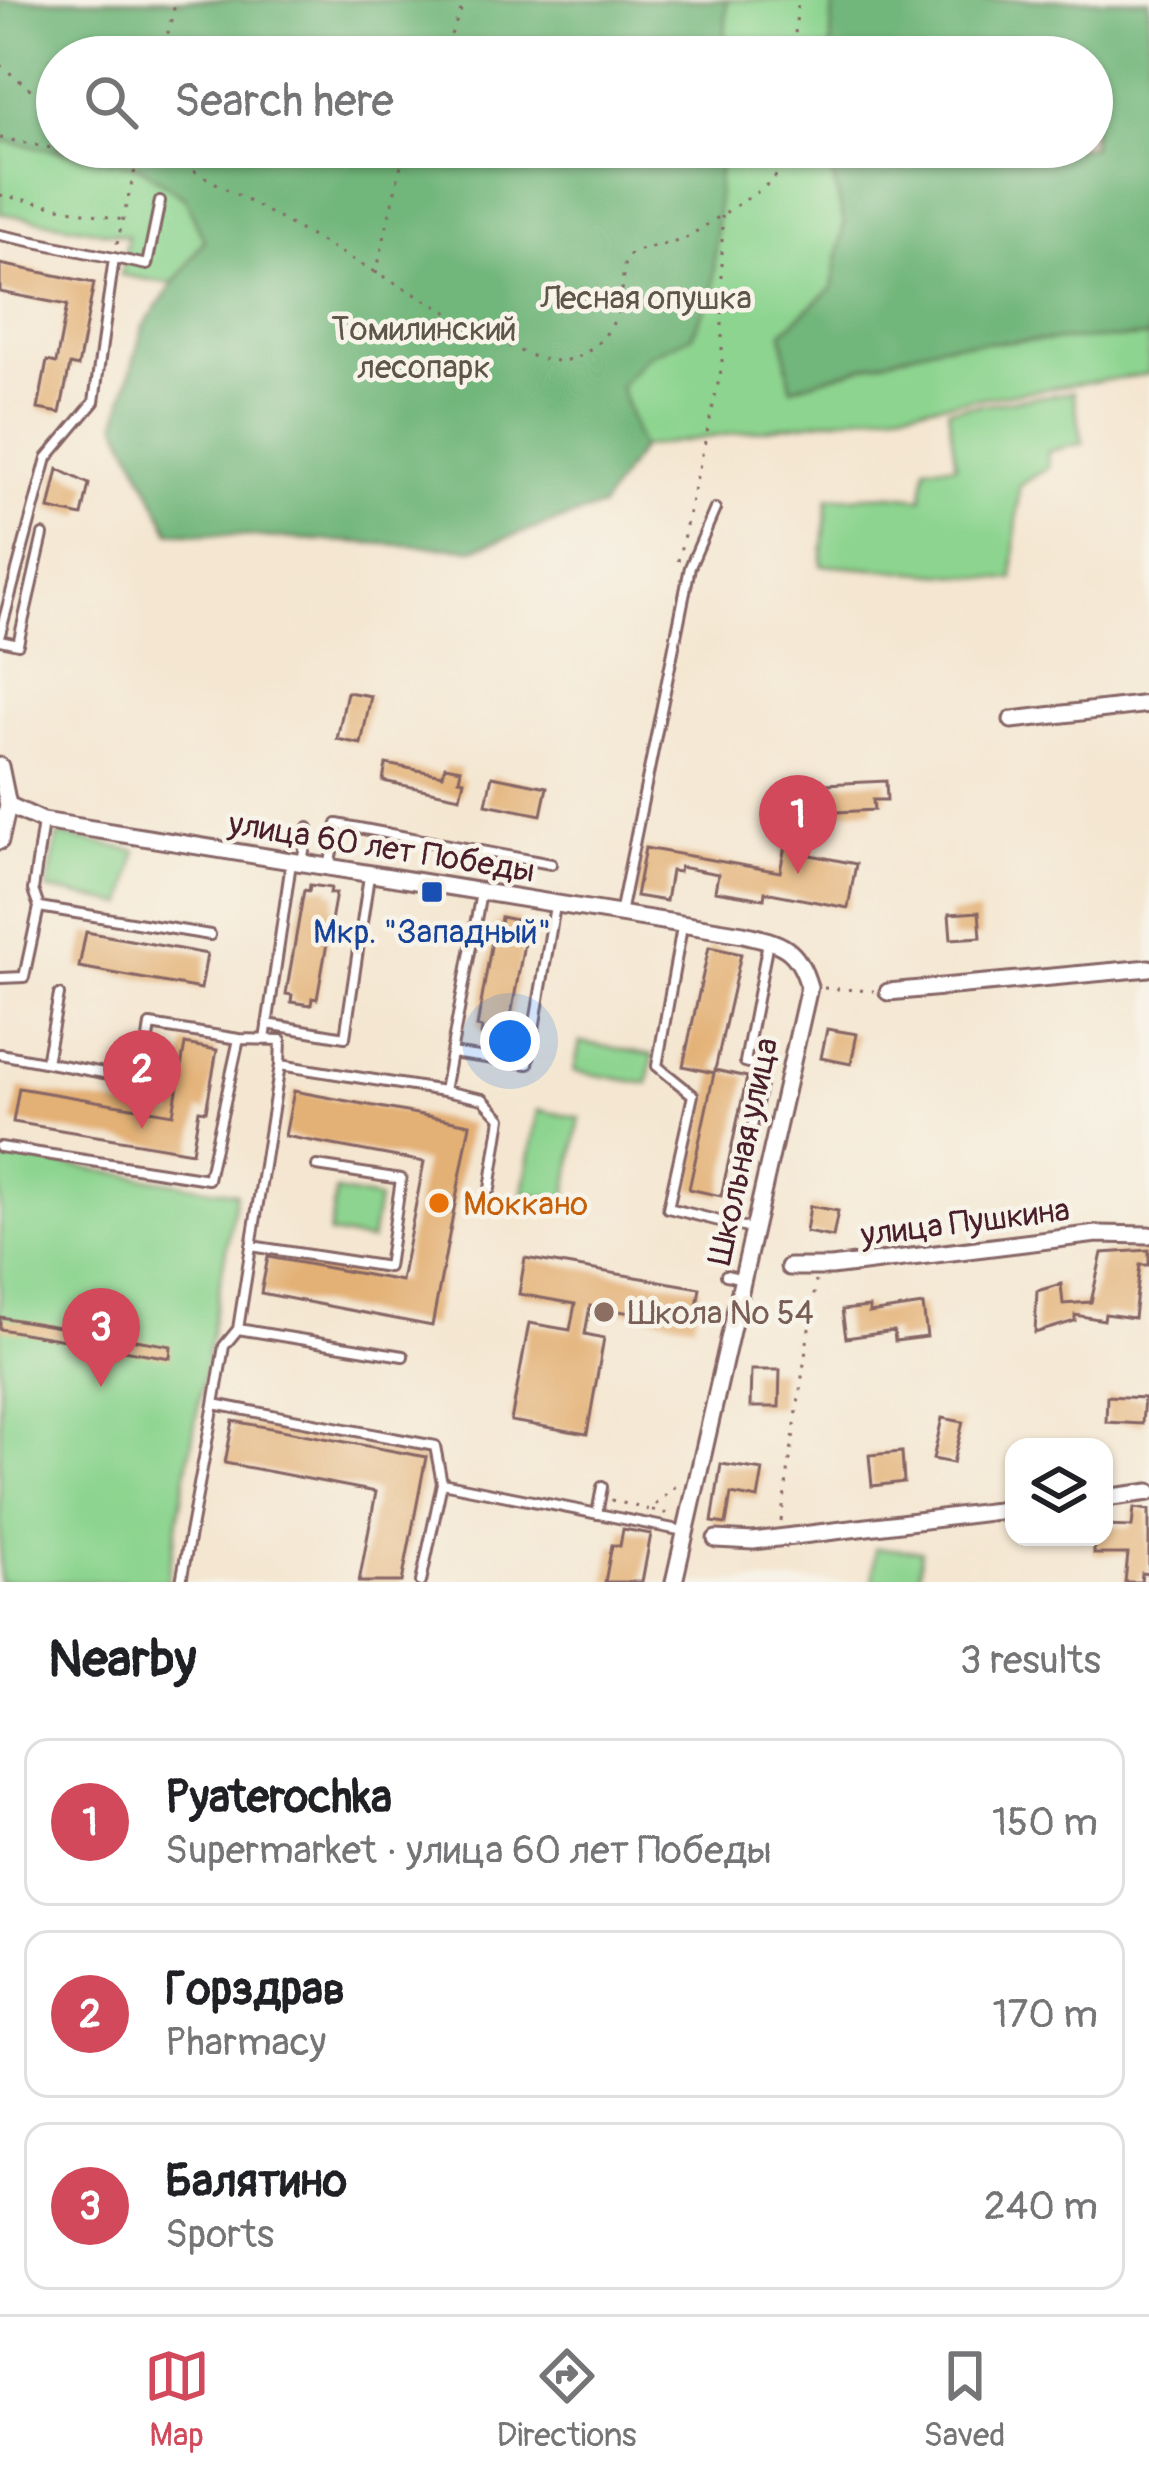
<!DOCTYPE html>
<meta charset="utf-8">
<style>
body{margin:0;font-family:Pangolin,sans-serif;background:#f6f6f6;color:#202124}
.controls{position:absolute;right:36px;bottom:36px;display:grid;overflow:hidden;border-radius:24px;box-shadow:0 3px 9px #0004}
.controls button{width:108px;height:108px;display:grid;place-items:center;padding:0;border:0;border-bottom:3px solid #e0e0e0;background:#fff;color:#202124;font:60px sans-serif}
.you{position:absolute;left:510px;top:1041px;width:42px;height:42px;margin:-30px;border:9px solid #fff;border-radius:50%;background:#1a73e8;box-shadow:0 0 0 18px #1a73e833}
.badge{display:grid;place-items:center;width:78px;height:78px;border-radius:50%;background:#d1495b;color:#fff;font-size:39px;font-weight:700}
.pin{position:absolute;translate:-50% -99px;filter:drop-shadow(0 3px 6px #0008)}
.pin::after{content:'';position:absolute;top:63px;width:42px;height:36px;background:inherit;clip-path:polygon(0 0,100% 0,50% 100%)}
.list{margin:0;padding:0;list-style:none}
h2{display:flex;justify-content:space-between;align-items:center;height:156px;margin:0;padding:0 48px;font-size:51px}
h2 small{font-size:39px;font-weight:400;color:#757577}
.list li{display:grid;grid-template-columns:78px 1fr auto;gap:36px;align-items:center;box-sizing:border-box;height:168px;margin:0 24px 24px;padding:0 24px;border:3px solid #e0e0e0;border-radius:24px}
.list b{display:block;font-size:45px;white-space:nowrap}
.list p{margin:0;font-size:39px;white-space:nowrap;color:#757577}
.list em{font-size:39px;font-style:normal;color:#757577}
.icon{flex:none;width:66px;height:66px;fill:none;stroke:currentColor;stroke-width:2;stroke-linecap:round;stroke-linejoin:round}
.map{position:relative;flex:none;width:1149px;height:1582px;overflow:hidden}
.search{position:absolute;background:#fff;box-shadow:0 3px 9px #0004;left:36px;right:36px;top:36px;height:132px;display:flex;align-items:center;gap:30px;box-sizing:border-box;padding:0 42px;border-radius:66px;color:#757577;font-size:45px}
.sheet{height:732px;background:#fff}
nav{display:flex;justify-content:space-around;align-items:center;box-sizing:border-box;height:168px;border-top:3px solid #e0e0e0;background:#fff;font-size:33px;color:#757577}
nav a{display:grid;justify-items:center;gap:6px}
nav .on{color:#d1495b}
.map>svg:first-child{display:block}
.green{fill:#8cd48f;stroke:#6b7a5d;stroke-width:3;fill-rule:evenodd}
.forest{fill:#71b67a;stroke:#5e6a52;stroke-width:3}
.building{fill:#e3b075}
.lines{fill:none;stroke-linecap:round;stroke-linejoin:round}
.lane-casing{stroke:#866565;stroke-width:14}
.street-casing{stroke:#866565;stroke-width:21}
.path{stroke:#866565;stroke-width:3;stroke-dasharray:3 9;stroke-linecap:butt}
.lane{stroke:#fff;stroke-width:8}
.street{stroke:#fff;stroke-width:15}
.transit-dot{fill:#1a4fb4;stroke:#f7f3e8;stroke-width:4.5}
.food-dot{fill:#e8710a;stroke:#f7f3e8;stroke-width:4.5}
.education-dot{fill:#8d6e63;stroke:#f7f3e8;stroke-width:4.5}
.labels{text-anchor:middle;stroke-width:9;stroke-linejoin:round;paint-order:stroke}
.park-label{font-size:33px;fill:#5e5549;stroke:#f7f3e8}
.street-label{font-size:33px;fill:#4a1f2b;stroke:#f7f3e8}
.transit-label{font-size:33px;fill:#164399;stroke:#f7f3e8}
.food-label{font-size:33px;fill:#c56008;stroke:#f7f3e8;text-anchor:start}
.education-label{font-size:33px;fill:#785e54;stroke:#f7f3e8;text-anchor:start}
</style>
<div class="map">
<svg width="1149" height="1582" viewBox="0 0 1149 1582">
<rect width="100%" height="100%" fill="#f7f3e8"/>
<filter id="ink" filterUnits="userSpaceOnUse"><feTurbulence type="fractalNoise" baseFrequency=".00833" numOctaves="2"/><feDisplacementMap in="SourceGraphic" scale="24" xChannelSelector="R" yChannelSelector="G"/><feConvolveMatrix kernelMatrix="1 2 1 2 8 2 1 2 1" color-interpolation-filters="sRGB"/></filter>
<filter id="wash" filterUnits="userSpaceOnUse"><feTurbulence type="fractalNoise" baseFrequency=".004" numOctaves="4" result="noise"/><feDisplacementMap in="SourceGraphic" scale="48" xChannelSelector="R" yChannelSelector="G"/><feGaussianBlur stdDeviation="2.7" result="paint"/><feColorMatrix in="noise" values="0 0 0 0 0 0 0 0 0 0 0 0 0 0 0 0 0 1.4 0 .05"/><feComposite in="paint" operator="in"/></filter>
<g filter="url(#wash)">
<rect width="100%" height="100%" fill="#f4e6d0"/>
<path class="green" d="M0,0h1149v374l-521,75 -363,-183 -99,17 -45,-8 7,-39 -128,-23zM57,57h1035v90h-1035z
M1073,392l10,51 -36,9 2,15 -30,19 -6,94 -192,-15 7,-67 64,-3 30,3 4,-32 30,-1 -8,-56z
M58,835l78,16 -11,54 -78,-16z
M580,1042l73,13 -5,29 -74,-13z
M538,1110l42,8 -15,83 -42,-8z
M0,1154l236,39 -69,389h-167z
M336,1191l42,8 -7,42 -42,-7z
M875,1548l46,3 -2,31h-46z"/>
<path class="forest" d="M0,0h727l-3,57h-667v90h663l-7,148 -22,41 -44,20 -27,30 21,62 -40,59 -128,42 -303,-17 -53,-110 26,-95 61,-87 -19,-42 -45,-31 -140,-27z
M833,0h316v337l-208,7 -150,44 -9,-56 50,-44 12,-65 -18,-76h266v-90h-262z"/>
<g id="blocks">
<path class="building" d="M0,264l94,19 -16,84 -8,-2 -10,48 -22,-4 9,-48 9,2 11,-58 -67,-13z
M58,469l31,15 -7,32 -33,-7z
M347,692l24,4 -10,48 -24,-5z
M386,764l57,11 2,-9 16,3 -2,10 5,1 -4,17 -77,-16z
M492,776l55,11 -6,28 -55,-11z
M886,781l1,19h-14l1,10 -55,3 -8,42 45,9 -8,44 -83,-16 -1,7 -49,-8 3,-17 -38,-7 -1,5 -8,-1 -5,30 -30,-5 9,-48 135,24 10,-52 16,3 -2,-38z
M310,885l21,3 -1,5h6l-19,106 -5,-1 -1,7 -20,-3 1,-7 -6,-1 18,-104 5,1z
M979,912l2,25 -30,2 -2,-25z
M501,917l20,4v5l6,1 -19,105 -5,-1 -1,7 -21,-3 1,-7 -5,-1 18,-104 5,1z
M86,932l121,22 -6,35 -122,-22z
M709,947l32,7 -26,116 32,7 -26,119 -32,-7 25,-116 -31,-7z
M827,1029l30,5 -6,30 -30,-6z
M185,1044l32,6 -11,61 -7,-1 -7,42 -179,-30 6,-34 154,26z
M294,1091l176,33 -38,202 -171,-33 7,-36 133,24 23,-119 -139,-26z
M810,1206l28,5 -5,26 -27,-5z
M1149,1250v15h-9l-6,53 -29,-4 -1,6 -29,-5v6l-40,12 2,-42 24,-7 2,20 28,-2 11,-49z
M525,1258l175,30 -6,36 -104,-18 -5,28 19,4 -17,96 -76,-13 18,-98 41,7 5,-26 -56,-10z
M923,1305l4,32 -32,4 -1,-10 -48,7 -4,-28 27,-3v6z
M0,1317l171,29 -1,12 -170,-29z
M751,1370h29l-1,37h-29z
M1107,1396l37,2 -2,26 -36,-2z
M942,1418l21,4 -10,41 -20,-4z
M233,1421l193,36 -24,125h-43l17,-90 -151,-29z
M902,1452l2,30 -32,4 -3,-31z
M721,1464l42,6 -5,29 -27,-5 -5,30 -14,-2z
M1134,1508l15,2v64l-7,-1 -1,9h-16l3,-28h-34v-17h10v-11l28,1z
M623,1529l28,5 -9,48h-37l7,-37 8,1z"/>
</g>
</g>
<g filter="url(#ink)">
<use href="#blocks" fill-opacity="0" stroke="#866565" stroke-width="3"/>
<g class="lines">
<g class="lane-casing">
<path id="lane" d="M0,235l114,23 -20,144 -47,56 -47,176
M114,258l33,7 13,-64
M0,640l18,4 25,-109
M302,862l6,-34
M329,868l8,-44 214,40
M39,907l171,28
M620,914l70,-347 25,-58
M682,927l-25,139 36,29 -25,113 87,22
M0,978l24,-1 15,-70 -6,-17 10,-68
M267,1024l78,13 24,-161
M265,1040l26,-177
M451,1053l30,-160
M0,1054l142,26 8,-55 89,14 42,1 -1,25 164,26 7,-38 77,11 27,-158
M46,1062l13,-67
M280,1065l-42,264 165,27
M444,1091l39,8 18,19 -11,71
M0,1147l208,32 31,-140
M731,1224l34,-157 -20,-5 23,-120
M251,1246l137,21 13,-88 -84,-13
M726,1275l17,4
M214,1404l10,-58 14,-17
M597,1514l5,-27
M181,1582l33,-178 221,42 7,37 242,48
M421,1582l21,-99"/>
</g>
<g class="street-casing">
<path id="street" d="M1012,720l137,-16
M0,766l8,39 35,16 700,113c38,9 55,13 66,53l-135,595
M0,841l8,-36
M888,992l261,-24
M789,1267h42l266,-33 52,1
M1104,1498l45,-6
M716,1539l37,2 261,-32"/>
</g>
<path class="path" d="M162,57l14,-57
M442,57l23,-57
M793,57l5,-57
M0,65l34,27 23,12
M0,138l137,27
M139,147l57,25 296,165c35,18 69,39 104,8 12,-12 20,-24 24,-40 4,-16 1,-32 6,-47l9,-7 48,-11 79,-51 15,-14 9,-28
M0,195l123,25
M117,244l23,-95
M376,274l29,-127
M678,561l44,-195v-150
M824,988l50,3
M611,1500l39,10 29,-27
M652,1510l20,5
M781,1521l35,-240"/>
<use href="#lane" class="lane"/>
<use href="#street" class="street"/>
</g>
</g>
<rect class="transit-dot" x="420" y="880" width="24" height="24" rx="6"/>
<circle class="food-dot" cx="439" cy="1203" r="12"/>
<circle class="education-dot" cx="604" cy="1312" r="12"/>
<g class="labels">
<g class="park-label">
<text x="646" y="309">Лесная опушка</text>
<text x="424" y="340">Томилинский<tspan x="424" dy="38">лесопарк</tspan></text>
</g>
<g class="street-label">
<text transform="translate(382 846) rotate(9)" y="12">улица 60 лет Победы</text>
<text transform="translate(742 1151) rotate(-78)" y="12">Школьная улица</text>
<text transform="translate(965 1221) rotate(-7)" y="12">улица Пушкина</text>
</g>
<g class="transit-label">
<text x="432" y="943">Мкр. "Западный"</text>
</g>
<g class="food-label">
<text x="463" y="1215">Моккано</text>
</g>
<g class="education-label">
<text x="628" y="1324">Школа № 54</text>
</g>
</g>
</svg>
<div class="controls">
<button><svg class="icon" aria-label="layers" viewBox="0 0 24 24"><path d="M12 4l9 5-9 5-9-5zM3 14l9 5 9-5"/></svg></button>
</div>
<div class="you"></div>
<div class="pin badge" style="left:798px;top:874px">1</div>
<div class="pin badge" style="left:142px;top:1129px">2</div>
<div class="pin badge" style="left:101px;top:1387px">3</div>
<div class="search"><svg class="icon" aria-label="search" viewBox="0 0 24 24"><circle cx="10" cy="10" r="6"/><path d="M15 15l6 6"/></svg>Search here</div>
</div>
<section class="sheet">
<h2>Nearby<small>3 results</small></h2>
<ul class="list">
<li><span class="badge">1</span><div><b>Pyaterochka</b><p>Supermarket · улица 60 лет Победы</p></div><em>150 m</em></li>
<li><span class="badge">2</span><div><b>Горздрав</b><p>Pharmacy</p></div><em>170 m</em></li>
<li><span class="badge">3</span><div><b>Балятино</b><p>Sports</p></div><em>240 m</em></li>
</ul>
</section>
<nav>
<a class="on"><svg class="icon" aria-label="map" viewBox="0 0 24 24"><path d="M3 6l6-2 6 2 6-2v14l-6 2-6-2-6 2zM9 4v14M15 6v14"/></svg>Map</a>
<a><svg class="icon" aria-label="directions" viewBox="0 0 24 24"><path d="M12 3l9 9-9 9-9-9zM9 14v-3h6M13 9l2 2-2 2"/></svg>Directions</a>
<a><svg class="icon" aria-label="saved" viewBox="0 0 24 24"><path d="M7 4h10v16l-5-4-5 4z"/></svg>Saved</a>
</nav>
